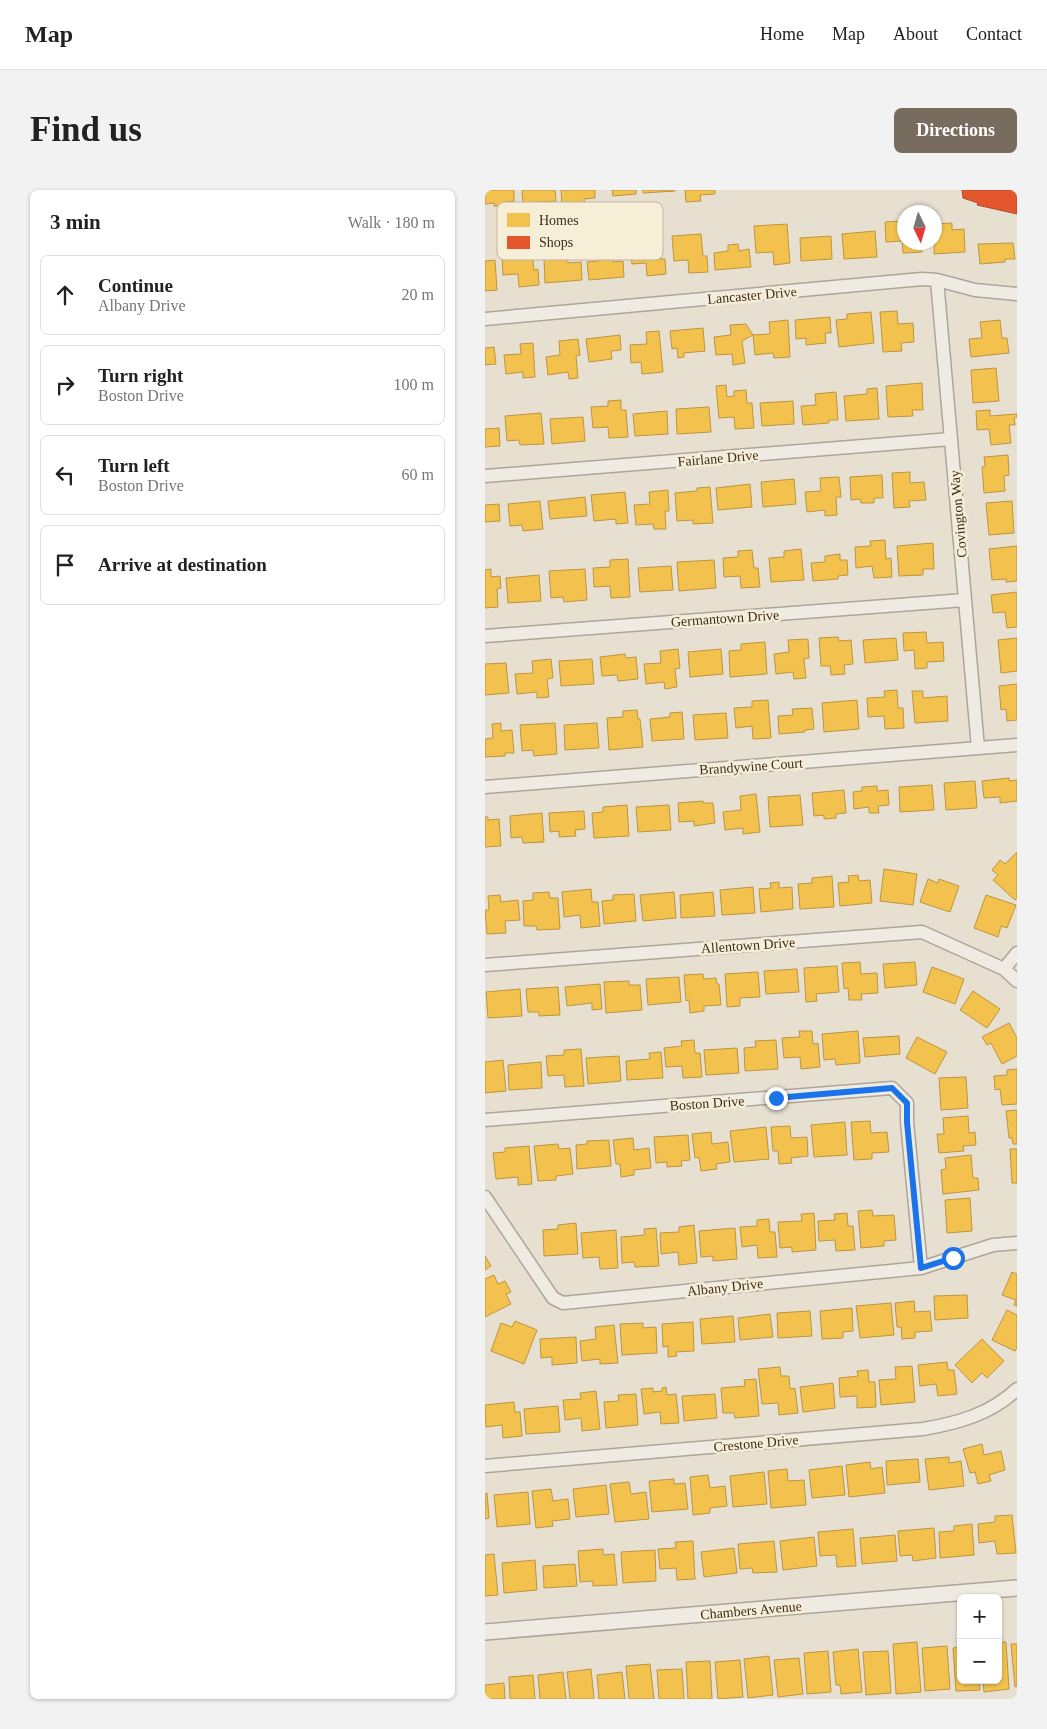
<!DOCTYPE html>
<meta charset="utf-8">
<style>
body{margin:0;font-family:Georgia,serif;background:#f2f2f2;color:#222}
.controls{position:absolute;right:15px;bottom:15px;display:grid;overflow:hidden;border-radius:8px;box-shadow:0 1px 4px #0004}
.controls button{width:45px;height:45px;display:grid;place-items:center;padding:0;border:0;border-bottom:1px solid #e0e0e0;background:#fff;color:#222;font:25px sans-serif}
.compass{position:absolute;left:412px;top:15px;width:45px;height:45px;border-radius:50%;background:#fff;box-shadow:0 1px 4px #0004;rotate:175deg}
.stop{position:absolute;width:15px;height:15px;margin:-11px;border:4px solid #1a73e8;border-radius:50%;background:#fff}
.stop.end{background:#1a73e8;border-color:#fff;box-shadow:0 1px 5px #0008}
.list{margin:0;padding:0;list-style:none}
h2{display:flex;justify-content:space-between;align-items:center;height:65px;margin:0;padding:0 20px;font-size:21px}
h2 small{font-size:16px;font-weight:400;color:#767676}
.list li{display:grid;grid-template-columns:32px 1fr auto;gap:15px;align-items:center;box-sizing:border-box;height:80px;margin:0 10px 10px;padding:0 10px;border:1px solid #e0e0e0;border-radius:8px}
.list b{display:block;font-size:19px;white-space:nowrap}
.list p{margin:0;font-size:16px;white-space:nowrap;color:#767676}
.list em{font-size:16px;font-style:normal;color:#767676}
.icon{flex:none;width:28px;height:28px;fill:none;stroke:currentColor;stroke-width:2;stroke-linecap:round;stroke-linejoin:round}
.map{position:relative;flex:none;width:532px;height:1509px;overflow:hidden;border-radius:8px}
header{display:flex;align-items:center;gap:30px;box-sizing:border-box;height:70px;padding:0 25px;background:#fff;border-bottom:1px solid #e0e0e0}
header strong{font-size:24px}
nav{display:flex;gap:28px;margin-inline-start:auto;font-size:18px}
.intro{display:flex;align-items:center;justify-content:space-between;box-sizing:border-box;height:120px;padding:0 30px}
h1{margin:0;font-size:35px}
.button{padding:12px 22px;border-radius:8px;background:#786c5e;color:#fff;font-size:18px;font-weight:700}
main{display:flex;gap:30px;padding:0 30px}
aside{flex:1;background:#fff;border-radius:8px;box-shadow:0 1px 4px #0004}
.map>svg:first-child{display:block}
.homes{fill:#f2c14e;stroke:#bc9540}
.shops{fill:#e4572e;stroke:#b24b2a}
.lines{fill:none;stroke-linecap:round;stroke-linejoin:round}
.minor-casing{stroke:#ada599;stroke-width:15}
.tertiary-casing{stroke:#ada599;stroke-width:18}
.minor{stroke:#efebe3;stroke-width:12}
.tertiary{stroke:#efebe3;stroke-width:15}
.route{stroke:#1a73e8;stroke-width:6}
.labels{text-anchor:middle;stroke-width:5;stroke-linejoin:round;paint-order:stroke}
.street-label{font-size:14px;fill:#3d2e20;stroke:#f7eed8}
.key{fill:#f7eed8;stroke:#bfb4a1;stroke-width:1}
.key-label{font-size:14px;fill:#3d2e20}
</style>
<header>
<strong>Map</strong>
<nav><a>Home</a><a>Map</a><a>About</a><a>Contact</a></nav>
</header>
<div class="intro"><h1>Find us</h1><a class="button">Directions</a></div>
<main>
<aside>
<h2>3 min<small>Walk · 180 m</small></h2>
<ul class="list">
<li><svg class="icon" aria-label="ahead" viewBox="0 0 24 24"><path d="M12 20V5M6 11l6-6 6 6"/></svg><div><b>Continue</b><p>Albany Drive</p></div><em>20 m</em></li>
<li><svg class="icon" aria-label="right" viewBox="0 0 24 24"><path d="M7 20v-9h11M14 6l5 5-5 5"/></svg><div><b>Turn right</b><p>Boston Drive</p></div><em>100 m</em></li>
<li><svg class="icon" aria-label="left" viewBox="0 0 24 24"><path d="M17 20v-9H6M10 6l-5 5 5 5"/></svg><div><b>Turn left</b><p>Boston Drive</p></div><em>60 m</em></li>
<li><svg class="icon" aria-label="arrive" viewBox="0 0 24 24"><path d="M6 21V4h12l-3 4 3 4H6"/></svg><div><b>Arrive at destination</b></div></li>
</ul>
</aside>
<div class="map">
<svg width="532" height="1509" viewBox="0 0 532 1509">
<rect width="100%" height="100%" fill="#e7e0d1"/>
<path class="homes" d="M0,0h29v11l-9,1v4h-11v-3l-9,1z
M37,0h33l1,11 -33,2z
M76,0h34v8l-11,1 1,6 -23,1z
M127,0h24v4l-23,2z
M158,0h32v1l-32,2z
M200,0h30v4l-15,1 1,6 -15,1z
M416,25h4v27h16l1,10 -19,1 -1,-12 -16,1 -1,-20 17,-1z
M467,33v7l12,-1 1,23 -31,2 1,-30z
M302,34l3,39 -16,2 -1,-13 -17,1 -2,-27z
M390,41l2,26 -33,2 -2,-25z
M216,44l2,22h4l1,16 -19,1 -1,-13 -14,1 -2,-25z
M346,46l1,23 -31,2 -1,-23z
M174,47l2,22h4l1,15 -19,2 -1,-13 -14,1 -2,-24z
M528,53l2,16h-10v3l-25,2 -2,-20z
M253,54l1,7 10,-2 2,18 -36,3 -1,-17 14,-2v-6z
M68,59h14l1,14 13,-1 1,18 -37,3 -1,-24 10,-1z
M47,62l2,18 4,-1 1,16 -20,2 -1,-13 -15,1 -1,-20z
M127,63l1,9 10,-1 1,16 -35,3 -2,-18 11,-1v-6z
M10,70l2,30 -12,1v-30z
M412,121l1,13 15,-1 1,19 -13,1 1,8 -19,1 -3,-40z
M386,122l3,31 -35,4 -3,-27 11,-1v-5z
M345,127l1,16h-6l1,10 -20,2v-7l-10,1 -1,-19z
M303,130l2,37 -16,1 -1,-5 -18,2 -2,-20 17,-1 -1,-12z
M515,130l2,18h5l2,15 -38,4 -2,-18 13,-1 -2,-16z
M261,134l7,11 -11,6 3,22 -12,2 -1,-11 -16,1 -2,-18 17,-2 -1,-10z
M218,138l2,23 -21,2v4l-6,1 -1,-10 -5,1 -2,-18z
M174,141l4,41 -21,2 -1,-12 -10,1 -1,-18 17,-1 -1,-12z
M135,145l1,15 -10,1 1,8 -23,3 -3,-23z
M93,149l2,16 -4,1 2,22 -9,1 -1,-7 -20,3 -2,-18 14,-2 -1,-14z
M48,153l2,34 -12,1v-6l-17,2 -2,-19 17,-1 -1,-10z
M9,157l2,17 -11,1v-17z
M511,178l3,33 -26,2 -2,-33z
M437,193l1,27h-11l1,6 -25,1 -2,-31z
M241,195l1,12 7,-1v-5l12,-1 1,13h5l2,25 -19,1 -1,-12 -15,1 -3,-32z
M392,198l2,31 -33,2 -2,-25 23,-2v-5z
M351,202l2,28h-9v3l-26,2 -2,-19 15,-1 -1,-11z
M136,210v10h5l2,27 -19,1 -1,-11 -15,1 -2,-21 17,-1v-5z
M308,211l1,23 -32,2 -2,-23z
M224,217l2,25 -34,2 -1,-25z
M505,220v6l27,-2v3l-3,1 1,7h-6l2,18 -20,2 -2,-16 -12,1 -1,-19z
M182,221l1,23 -33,2 -2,-22z
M56,223l3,31 -24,1 -1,-5 -12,1 -2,-25z
M98,227l2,24 -33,3 -2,-25z
M14,238l1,18 -15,1v-18z
M523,265l1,20 -5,1 1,15 -21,2 -2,-26 3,-1 -1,-9z
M425,282v11l14,-1 2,18 -17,1 1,6 -16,1 -2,-35z
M397,285l1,23h-9v5h-13l-1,-4 -9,1 -1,-23z
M354,287l2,20h-5l1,18 -12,1v-6l-18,2 -2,-20 16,-1 -1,-13z
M309,289l2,25 -33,3 -2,-25z
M265,294l2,23 -34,3 -2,-22z
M225,297l3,36 -20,1v-4l-16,1 -2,-28 22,-2v-3z
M183,300l1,21h-4l1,18h-12l-1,-5 -17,1 -2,-20 16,-1 -1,-12z
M140,302l3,31 -12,1v-5l-22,2 -3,-26z
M100,307l2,19 -37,3 -2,-18z
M55,311l3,28 -20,2 -1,-6 -12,1 -2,-22z
M527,311l2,32 -25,2 -3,-32z
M14,314l1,17 -15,1v-17z
M400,350l1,19 5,-1 1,19 -18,1 -2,-12 -16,2 -1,-21 16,-1 -1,-5z
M448,353l1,26h-11v6l-24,1 -2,-30z
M532,356v35l-11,1v-3l-14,1 -3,-31z
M316,359l3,31 -33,2 -2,-24 15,-1v-6z
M267,360l2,18h4l2,19 -19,1 -1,-12 -16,1 -1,-19 15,-1v-6z
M355,364v6h7l1,15 -10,1v3l-25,2 -2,-18 14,-1v-6z
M143,369l2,38 -19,1 -1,-12 -16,1 -1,-19 17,-1v-7z
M229,370l2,28 -37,3 -2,-29z
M186,376l2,24 -33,2 -2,-24z
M6,379v8l9,-1 1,12 -4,1 1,18 -13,1v-38z
M100,379l2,31 -23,2 -1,-5 -12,1 -2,-27z
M54,385l2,26 -33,2 -2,-25z
M532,402v35l-10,1 -2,-16 -12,1 -2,-18z
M441,442l1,11 16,-1 1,19 -17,1v6l-12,1 -1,-19 -10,1 -1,-18z
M353,447l1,4 12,-1 2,24 -9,1 1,9 -14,1 -1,-9h-9l-2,-28z
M411,448l2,22 -33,3 -2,-23z
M532,448v33l-16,2 -3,-33z
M323,449l1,19 -5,1 2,19 -12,1 -1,-7 -17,2 -2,-20 15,-2 -1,-12z
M280,452l2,32 -37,3 -1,-26 12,-1v-6z
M193,459l2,19 -5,1 2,18 -12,2 -1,-7 -18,2 -2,-20 17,-1 -1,-12z
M236,459l2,25 -33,3 -2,-25z
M140,464l1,4 10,-1 2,22 -20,2 -1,-6 -15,1 -2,-19z
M66,469l2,19 -6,1 2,18 -12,1v-6l-20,2 -2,-20 18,-1 -1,-12z
M107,469l2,25 -33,2 -2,-25z
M21,473l3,30 -24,2v-31z
M532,494v36l-10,1 -1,-12 -5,1 -2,-24z
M412,500l1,18h5l1,20 -19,1 -1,-13 -16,1 -1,-19 18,-1 -1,-6z
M427,501h11v7l24,-2 1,25 -33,2z
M283,510l3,38 -18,1 -1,-13 -16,2 -2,-20 18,-1v-6z
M372,510l2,29 -35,3 -2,-29z
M327,518l2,21 -9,1v2l-26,2 -1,-18 15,-1 -1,-6z
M152,520l1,9h2l3,28 -34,3 -2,-32 16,-1v-6z
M197,522l2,27 -32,2 -2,-22 20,-2v-4z
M241,523l2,25 -33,2 -2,-25z
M16,533v8l11,-1 2,23h-9v3l-20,1v-18l8,-1 -1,-14z
M70,533l2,31 -23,2 -1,-6 -11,1 -2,-26z
M112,533l2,25 -34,2 -1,-25z
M524,588v3l8,-1v21l-17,2v-6l-16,1 -2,-17z
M490,591l2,27 -31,2 -2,-27z
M447,595l2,25 -34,2 -1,-25z
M392,596v5l11,-1 1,15 -11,1 1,7h-10v-6l-15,2 -1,-17 9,-1v-4z
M359,600l2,23 -10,1v4l-12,1v-4l-10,1 -2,-23z
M271,604l4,38 -17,2v-6l-18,2 -2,-18 18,-2 -1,-14z
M315,605l3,30 -33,2 -2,-30z
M218,611v2h10l2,20 -21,3v-5l-15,1 -1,-19z
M142,615l2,31 -35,2 -2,-25 11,-1v-5z
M184,615l2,25 -33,2 -2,-25z
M99,621l1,18 -10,1 1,6 -17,1v-6l-9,1 -1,-19z
M57,623l2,29 -21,1 -1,-6 -11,1 -1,-22z
M0,627h3v3l11,-1 2,27 -16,1z
M532,662v46l-2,2 -22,-20 5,-5 -6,-5 8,-10 5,4z
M399,679l33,5 -4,31 -33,-4z
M373,685l1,6 11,-1 2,23 -32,3 -2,-23 11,-1 -1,-6z
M347,686l2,31 -34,2 -2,-25 14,-1v-5z
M443,689l10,4 1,-4 20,7 -9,26 -30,-10z
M294,692v6l13,-1 1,22 -32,3 -2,-23 12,-1 -1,-5z
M268,697l2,26 -33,2 -2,-25z
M106,699l1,13h6l2,24 -19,2 -1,-13 -16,2 -2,-25z
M64,702l1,6h8l2,31 -23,1 -1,-4h-12l-1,-25 10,-1v-7z
M189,702l2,26 -33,3 -3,-26z
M228,702l2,24 -34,2 -1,-23z
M149,704l2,27 -32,3 -2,-23 11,-1v-5z
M15,705l1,7 17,-2 2,20 -15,1 1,12 -19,1 -2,-24h4l-1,-14z
M501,705l30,10 -9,23 -6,-2 -3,11 -24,-9z
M375,772l1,12 16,-1 1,20 -17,1 1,6h-13l-1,-12 -4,1 -2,-26z
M430,772l2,23 -32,3 -2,-24z
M352,776l2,26 -23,2 1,7 -11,1 -2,-34z
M447,777l32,12 -9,25 -32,-12z
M312,779l2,23 -33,2 -2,-23z
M273,782l2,25 -20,1v8l-13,1 -2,-33z
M218,784l1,5 12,-1 1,6h2l2,21 -17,1v5l-14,2 -1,-13 -3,1 -2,-26z
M194,787l2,25 -33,3 -2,-26z
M144,791v4h11l2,25 -36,3 -2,-31z
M115,794l2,25 -10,1v-7l-25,3 -2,-19z
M73,797l2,28 -21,1v-4h-11l-2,-23z
M35,799l2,27 -34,2 -2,-26z
M488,801l27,18 -13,19 -27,-18z
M524,833l8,15v18l-15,8 -11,-21 -4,2 -5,-8z
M314,841h13l1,13 5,-1 2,24 -19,2 -1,-12 -16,1 -2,-20 18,-1z
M373,841l2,32 -24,2 -1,-6 -11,1 -2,-26z
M414,846l1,18 -35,3 -2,-19z
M432,847l30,15 -12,22 -29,-16z
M209,850l1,13h5l2,24 -19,1 -1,-12 -16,1 -2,-19 18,-2 -1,-5z
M291,850l2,29 -33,2 -1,-23 12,-1 -1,-6z
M252,858l2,25 -33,2 -2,-25z
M96,859l3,37 -19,1 -1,-12 -16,1 -2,-20 18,-1v-5z
M176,862l2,26 -36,2 -1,-19 24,-2 -1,-6z
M134,866l2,25 -33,3 -2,-26z
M18,870l3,31 -21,2v-31z
M56,872l1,26 -33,2 -1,-25z
M532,879v35l-15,1 -2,-16 -5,1 -1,-14 13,-1v-5z
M481,887l2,31 -27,2 -2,-32z
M532,920v34h-4l-1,-6h-3l-3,-27z
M483,926l1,17 6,-1 1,13 -13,1 1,5 -25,2 -2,-19h7l-1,-16z
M385,931l1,12 16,-1 2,20 -17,1v6l-18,1 -3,-38z
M360,932l2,33 -33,2 -3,-32z
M305,936l1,12 16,-1 1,19 -17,2 1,5 -13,1 -1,-13h-5l-2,-24z
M281,937l3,32 -35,3 -4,-31z
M226,942l1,12 16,-2 2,20 -14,2 1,5 -16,2 -2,-14 -4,1 -3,-24z
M203,945l2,25 -9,1 1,5 -15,1v-5l-11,1 -2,-26z
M148,948l1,12 15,-2 2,20 -17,2v5l-13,2 -1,-13h-4l-3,-24z
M124,950l2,26 -34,3 -1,-24 11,-1v-3z
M73,954l1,5 11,-1 3,26 -17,2v4l-18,1 -4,-35z
M44,956l3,38 -14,1v-8l-22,2 -3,-26 12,-1v-4z
M525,959h7v34h-5z
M486,965l2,23h5l1,12 -36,4 -2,-24 5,-1 -1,-11z
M485,1008l2,33 -25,2 -2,-33z
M387,1020l1,6 21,-1 2,25 -12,1v5l-23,2 -3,-37z
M329,1023l2,37 -24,2v-5l-12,1 -2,-26 24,-1 -1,-7z
M362,1023l1,13h5l2,24 -19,1 -1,-11 -16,1 -1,-20 17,-1 -1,-6z
M284,1029l1,13h5l2,25 -19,1 -1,-13 -15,2 -2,-20 17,-1v-6z
M91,1033l2,31 -34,2 -1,-26 15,-1v-4z
M209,1035l3,38 -18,2 -1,-13 -17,2 -1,-21 19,-1v-5z
M171,1038l3,38 -24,1 -1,-5 -12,1 -1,-26 24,-2 -1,-6z
M250,1038l2,31 -24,2v-5l-12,1 -2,-26z
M131,1040l2,38 -18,1 -1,-12 -16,1 -2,-25z
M0,1066l6,10 -6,4z
M527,1082l5,2v32l-3,-1 2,-5 -14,-5z
M9,1085l4,9 7,-3 6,11 -5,2 5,10 -26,13v-38z
M482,1105l1,23 -33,2 -1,-24z
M429,1111l1,11 15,-1 2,20 -17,1v6l-13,1 -1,-12h-4l-2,-24z
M406,1113l3,32 -34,3 -4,-32z
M367,1118l1,23 -10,1v6l-21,1 -2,-28z
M522,1120l10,5v33l-2,3 -23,-11z
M325,1121l2,25 -34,2 -1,-25z
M285,1124l3,23 -33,3 -2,-22z
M248,1126l2,26 -33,2 -2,-25z
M30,1131l22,9 -13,34 -33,-13 10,-28 11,4z
M208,1132l1,29 -18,1 1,4 -9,1v-11l-5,1 -1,-23z
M158,1133v5l13,-1 1,26 -35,2 -2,-31z
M129,1135l4,38 -18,1v-5l-18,2 -2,-20 16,-2 -1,-12z
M91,1147l1,26 -25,2v-8l-11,1 -1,-19z
M497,1149l22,22 -17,17 -5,-5 -10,10 -17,-18z
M462,1172l1,8h6l3,24 -19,2 -2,-12 -16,2 -2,-21z
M427,1176l3,36 -34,3 -2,-25 17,-1 -1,-12z
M295,1177l1,9h8l1,13 5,-1 3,25 -19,2 -1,-12 -16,1 -4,-35z
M383,1180l1,12h6l1,25 -19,1v-12l-17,1 -1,-19 19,-2 -1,-5z
M271,1189l3,37 -24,2 -1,-5h-11l-2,-25 24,-2 -1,-6z
M348,1193l2,25 -32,4 -3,-25z
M181,1197l1,8 9,-1 3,29 -18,1 -1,-12 -16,2 -3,-25 12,-1v4l9,-1v-3z
M111,1201l4,38 -18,2 -1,-13 -16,2 -2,-20 18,-1 -1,-6z
M151,1204l2,31 -32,3 -2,-26 15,-1 -1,-6z
M230,1204l2,24 -33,3 -2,-25z
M29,1212l1,10h5l2,24 -19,2 -1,-13 -16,2 -1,-22z
M73,1216l2,26 -34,2 -2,-25z
M497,1254l2,11 17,-4 4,19 -16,5 2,6 -13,3 -3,-12 -5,1 -7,-24z
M464,1267v6l12,-2 3,25 -35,4 -4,-31z
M433,1269l2,23 -33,3 -1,-24z
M385,1272l1,7 11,-2 3,26 -36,4 -3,-32z
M357,1276l3,29 -33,3 -3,-28z
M302,1279l1,12 16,-1 2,25 -35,3 -3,-37z
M279,1282l3,32 -34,3 -3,-31z
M223,1285l2,13 15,-2 2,20 -17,2v5l-17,2 -3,-38z
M189,1289v5l11,-1 3,26 -36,3 -3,-31z
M144,1292l2,12 15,-2 3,27 -34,3 -5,-38z
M121,1295l3,29 -33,3 -3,-28z
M66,1299l2,12 15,-2 2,20 -18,2 1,5 -17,2 -4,-37z
M43,1302l2,32 -33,3 -3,-32z
M2,1303l2,25 -4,1v-25z
M527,1325l4,38 -19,1 -2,-13 -16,2 -1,-19 17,-2v-6z
M487,1334l2,31 -34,3 -1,-26 15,-1v-5z
M449,1338l2,30 -23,3 -1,-6 -12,1 -2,-25z
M368,1339l3,37 -19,1 -1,-12 -16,1 -2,-24z
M410,1345l2,26 -35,3 -2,-26z
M329,1347l3,29 -34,4 -3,-29z
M208,1351l2,38 -18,1 -1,-12 -16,1 -2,-20 18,-1 -1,-6z
M289,1351l3,31 -24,1 -1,-5 -12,1 -2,-25z
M249,1358l3,25 -33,4 -3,-25z
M118,1359v6l11,-1 3,31 -24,1v-5l-13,1 -2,-31z
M170,1360l1,31 -33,2 -2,-31z
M9,1364l4,41 -13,1v-41z
M50,1370l2,30 -33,3 -2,-30z
M90,1374l2,22 -33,2 -1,-22z
M432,1452l4,50 -25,2 -3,-50z
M513,1452h8l3,47 -25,3 -1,-12h15z
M526,1454h6v42l-2,1z
M462,1456l3,43 -25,2 -3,-43z
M476,1457v33h18l1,10 -24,1 -3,-43z
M373,1459l4,43 -21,2 -1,-9h-4l-3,-33z
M343,1461l3,41 -24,2 -3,-41z
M403,1461l3,42 -25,2 -3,-43z
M284,1466l4,39 -25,3 -4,-39z
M314,1468l4,36 -25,3 -4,-37z
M255,1470l3,37 -25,2 -3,-37z
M225,1471l2,38h-24l-2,-37z
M165,1474l4,35h-25l-3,-33z
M106,1479l3,30h-24l-3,-27z
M197,1479l2,30h-25l-2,-29z
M78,1482l3,27h-26l-2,-24z
M137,1482l3,27h-26l-2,-24z
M48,1485l2,24h-25l-1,-22z
M19,1493l1,16h-20v-14z"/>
<path class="shops" d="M477,0h55v24l-40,-9 1,-2 -15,-5z"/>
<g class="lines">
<g class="minor-casing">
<path id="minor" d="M452,90l41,468
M0,129l437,-40 15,1 38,10 42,4
M0,286l466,-37
M0,446l480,-36
M0,597l532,-42
M0,775l437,-33 82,37 13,12
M519,779l13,-16
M0,930l407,-32 15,15v19l14,146
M0,1007l68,101 10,5 358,-35 72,-23 24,-2
M0,1276l438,-37c35,-6 68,-15 94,-40"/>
</g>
<g class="tertiary-casing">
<path id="tertiary" d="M0,1442l532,-44"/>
</g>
<use href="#minor" class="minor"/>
<use href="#tertiary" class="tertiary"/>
</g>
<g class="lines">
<path class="route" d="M291,908l116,-10 15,15v19l14,146 32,-10"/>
</g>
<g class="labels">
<g class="street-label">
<text transform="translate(267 105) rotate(-5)" y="5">Lancaster Drive</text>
<text transform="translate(233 268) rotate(-5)" y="5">Fairlane Drive</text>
<text transform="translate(473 324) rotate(-95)" y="5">Covington Way</text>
<text transform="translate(240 428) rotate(-4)" y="5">Germantown Drive</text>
<text transform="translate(266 576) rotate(-4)" y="5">Brandywine Court</text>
<text transform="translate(263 755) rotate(-4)" y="5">Allentown Drive</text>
<text transform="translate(222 913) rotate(-4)" y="5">Boston Drive</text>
<text transform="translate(240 1097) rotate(-6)" y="5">Albany Drive</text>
<text transform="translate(271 1253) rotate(-5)" y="5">Crestone Drive</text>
<text transform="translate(266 1420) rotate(-5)" y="5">Chambers Avenue</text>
</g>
</g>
<rect x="12" y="12" width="166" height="58" rx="8" class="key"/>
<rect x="22" y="23" width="23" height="14" fill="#f2c14e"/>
<rect x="22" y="46" width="23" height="13" fill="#e4572e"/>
<g class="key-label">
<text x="54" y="35">Homes</text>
<text x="54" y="57">Shops</text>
</g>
</svg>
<div class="controls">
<button>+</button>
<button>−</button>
</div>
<svg class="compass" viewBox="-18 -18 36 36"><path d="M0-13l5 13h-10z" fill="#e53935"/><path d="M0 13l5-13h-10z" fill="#767676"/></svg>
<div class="stop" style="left:468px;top:1068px"></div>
<div class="stop end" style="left:291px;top:908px"></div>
</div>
</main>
